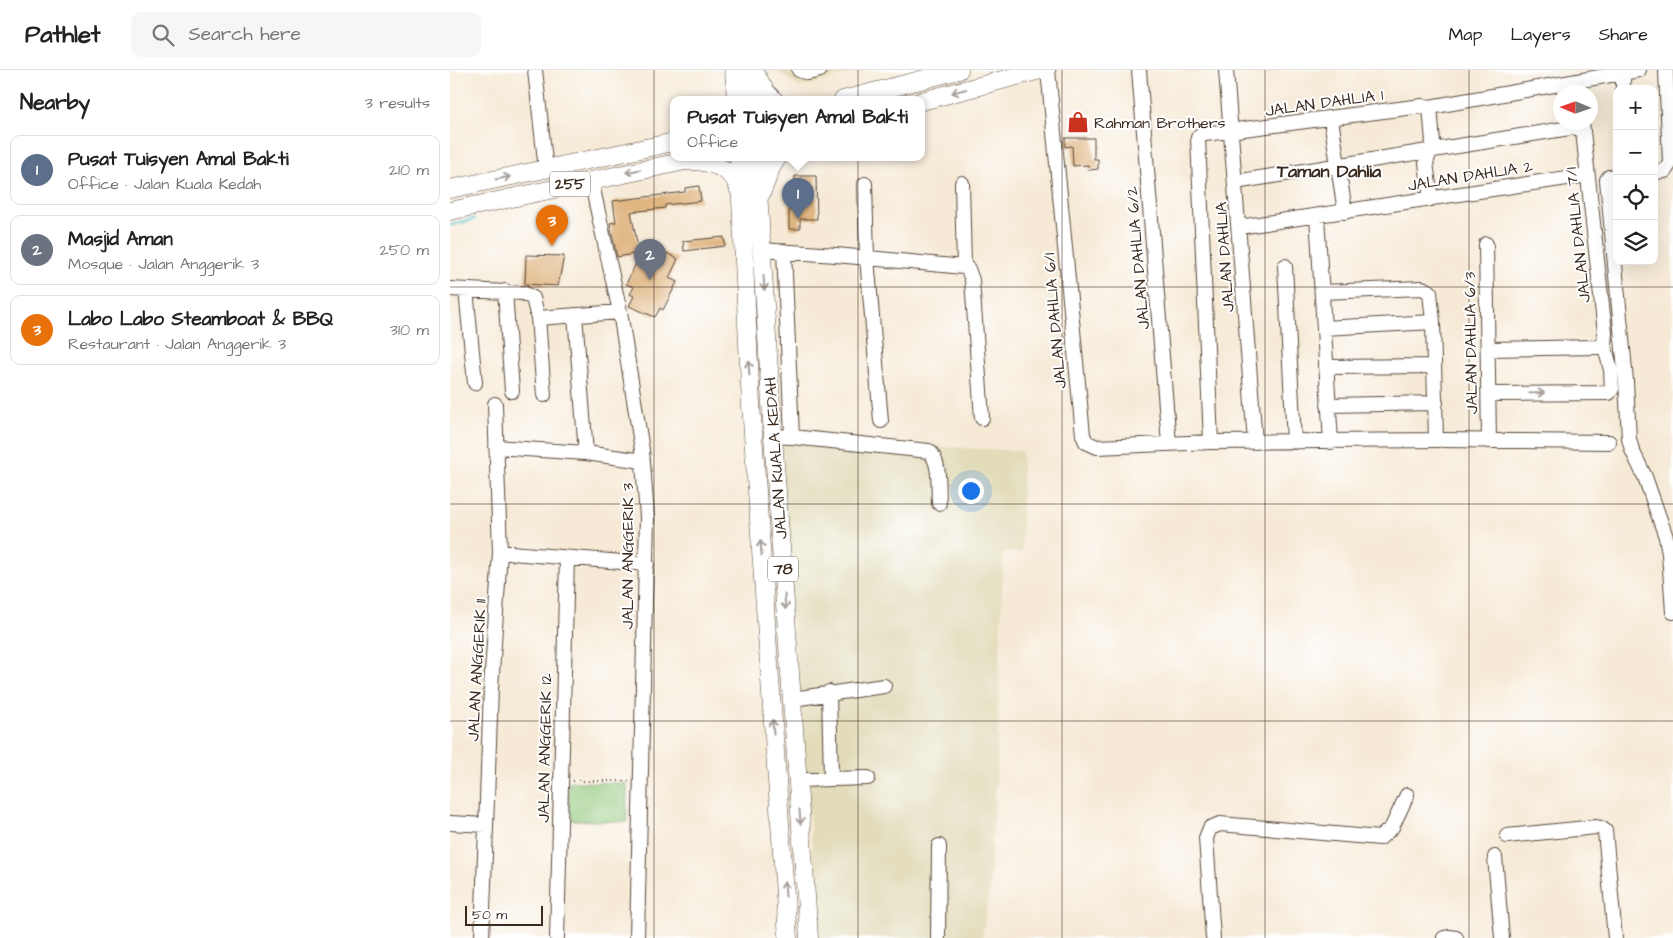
<!DOCTYPE html>
<meta charset="utf-8">
<style>
body{margin:0;font-family:"Architects Daughter",sans-serif;background:#f6f6f6;color:#222}
.controls{position:absolute;right:15px;top:15px;display:grid;overflow:hidden;border-radius:10px;box-shadow:0 5px 20px #0002}
.controls button{width:45px;height:45px;display:grid;place-items:center;padding:0;border:0;border-bottom:1px solid #e0e0e0;background:#fff;color:#222;font:25px sans-serif}
.compass{position:absolute;left:1103px;top:15px;width:45px;height:45px;border-radius:50%;background:#fff;box-shadow:0 5px 20px #0002;rotate:272deg}
.scale{position:absolute;left:15px;bottom:12px;width:78px;box-sizing:border-box;padding-left:5px;border:2px solid #3b2a1e;border-top:0;font-size:14px;line-height:18px;white-space:nowrap;color:#3b2a1e;-webkit-text-stroke:4px #fff;paint-order:stroke}
.you{position:absolute;left:520px;top:420px;width:18px;height:18px;margin:-12px;border:4px solid #fff;border-radius:50%;background:#1a73e8;box-shadow:0 0 0 8px #1a73e833}
.badge{display:grid;place-items:center;width:32px;height:32px;border-radius:50%;background:#2563eb;color:#fff;font-size:16px;font-weight:700}
.pin{position:absolute;translate:-50% -41px;filter:drop-shadow(0 1px 2px #0008)}
.pin::after{content:'';position:absolute;top:26px;width:18px;height:15px;background:inherit;clip-path:polygon(0 0,100% 0,50% 100%)}
.popup{position:absolute;left:220px;top:26px;width:255px;height:65px;box-sizing:border-box;display:grid;place-content:center;border-radius:10px;background:#fff;filter:drop-shadow(0 1px 4px #0005);font-size:16px;white-space:nowrap;color:#767676}
.popup b{font-size:19px;color:#222}
.popup::after{content:'';position:absolute;left:50%;top:100%;margin-left:-10px;border:10px solid transparent;border-top-color:#fff}
.list{margin:0;padding:0;list-style:none}
h2{display:flex;justify-content:space-between;align-items:center;height:65px;margin:0;padding:0 20px;font-size:21px}
h2 small{font-size:16px;font-weight:400;color:#767676}
.list li{display:grid;grid-template-columns:32px 1fr auto;gap:15px;align-items:center;box-sizing:border-box;height:70px;margin:0 10px 10px;padding:0 10px;border:1px solid #e0e0e0;border-radius:10px}
.list b{display:block;font-size:19px;white-space:nowrap}
.list p{margin:0;font-size:16px;white-space:nowrap;color:#767676}
.list em{font-size:16px;font-style:normal;color:#767676}
.icon{flex:none;width:28px;height:28px;fill:none;stroke:currentColor;stroke-width:2;stroke-linecap:round;stroke-linejoin:round}
.map{position:relative;flex:none;width:1223px;height:868px;overflow:hidden}
header{display:flex;align-items:center;gap:30px;box-sizing:border-box;height:70px;padding:0 25px;background:#fff;border-bottom:1px solid #e0e0e0}
header strong{font-size:24px}
nav{display:flex;gap:28px;margin-inline-start:auto;font-size:18px}
.search{width:350px;height:45px;background:#f6f6f6;display:flex;align-items:center;gap:12px;box-sizing:border-box;padding:0 18px;border-radius:10px;color:#767676;font-size:19px}
main{display:flex}
aside{flex:1;background:#fff}
.map>svg:first-child{display:block}
.built{fill:#e2dcba}
.green{fill:#92c87a;stroke:#66794c}
.lines{fill:none;stroke-linecap:round;stroke-linejoin:round}
.stream{stroke:#59c6ce;stroke-width:3}
.building{fill:#dfb581}
.minor-casing{stroke:#57473a;stroke-width:16}
.major-casing{stroke:#57473a;stroke-width:19}
.path{stroke:#57473a;stroke-width:2;stroke-dasharray:1 4;stroke-linecap:butt}
.minor{stroke:#fff;stroke-width:14}
.major{stroke:#fff;stroke-width:18}
.oneway{stroke:#a79f9a}
.grid{fill:none;stroke:#3b2a1e;stroke-width:1;stroke-opacity:0.55}
.labels{text-anchor:middle;stroke-width:4;stroke-linejoin:round;paint-order:stroke}
.shield{fill:#fff;stroke:#766a62;stroke-width:1}
.shield-label{font-size:15px;font-weight:bold;fill:#3b2a1e}
.street-label{font-size:16px;fill:#3b2a1e;stroke:#fff}
.poi-label{font-size:16px;fill:#3b2a1e;stroke:#fff;text-anchor:start}
.neighbourhood-label{font-size:18px;font-weight:bold;fill:#3b2a1e;stroke:#fff}
</style>
<header>
<strong>Pathlet</strong>
<div class="search"><svg class="icon" aria-label="search" viewBox="0 0 24 24"><circle cx="10" cy="10" r="6"/><path d="M15 15l6 6"/></svg>Search here</div>
<nav><a>Map</a><a>Layers</a><a>Share</a></nav>
</header>
<main>
<aside>
<h2>Nearby<small>3 results</small></h2>
<ul class="list">
<li><span class="badge" style="background:#5c6f8a">1</span><div><b>Pusat Tuisyen Amal Bakti</b><p>Office · Jalan Kuala Kedah</p></div><em>210 m</em></li>
<li><span class="badge" style="background:#6b7280">2</span><div><b>Masjid Aman</b><p>Mosque · Jalan Anggerik 3</p></div><em>250 m</em></li>
<li><span class="badge" style="background:#e8710a">3</span><div><b>Labo Labo Steamboat &amp; BBQ</b><p>Restaurant · Jalan Anggerik 3</p></div><em>310 m</em></li>
</ul>
</aside>
<div class="map">
<svg width="1223" height="868" viewBox="0 0 1223 868">
<rect width="100%" height="100%" fill="#fff"/>
<filter id="ink" filterUnits="userSpaceOnUse"><feTurbulence type="fractalNoise" baseFrequency=".02" numOctaves="2"/><feDisplacementMap in="SourceGraphic" scale="10" xChannelSelector="R" yChannelSelector="G"/><feConvolveMatrix kernelMatrix="1 2 1 2 8 2 1 2 1" color-interpolation-filters="sRGB"/></filter>
<filter id="wash" filterUnits="userSpaceOnUse"><feTurbulence type="fractalNoise" baseFrequency=".0096" numOctaves="4" result="noise"/><feDisplacementMap in="SourceGraphic" scale="20" xChannelSelector="R" yChannelSelector="G"/><feGaussianBlur stdDeviation="1.12" result="paint"/><feColorMatrix in="noise" values="0 0 0 0 0 0 0 0 0 0 0 0 0 0 0 0 0 1.4 0 .05"/><feComposite in="paint" operator="in"/></filter>
<g filter="url(#wash)">
<rect width="100%" height="100%" fill="#f6ead7"/>
<path class="built" d="M325,0h88l-63,17z
M326,368l246,13v101h-19l-6,215 -8,126 -7,45h-162z"/>
<path class="green" d="M119,712l58,1v39l-59,-2z"/>
<g class="lines">
<path class="stream" d="M0,155l24,-6"/>
</g>
<g id="blocks">
<path class="building" d="M615,68h29v21h4v10l-9,1 -1,-5 -15,1 -1,-20 -7,1z
M345,106h21l1,43h-17v10h-11v-39h6z
M249,116l2,15 -36,4v3l-34,4 8,41 -22,4 -7,-34 6,-1 -3,-21 72,-9v-4z
M274,167l1,9 -41,5 -1,-10z
M203,176l25,13 -9,19 8,4 -14,28 -3,-2 -5,9 -26,-11 5,-10 -4,-2 4,-7 -8,-3 13,-27 2,12z
M76,185l38,1 -6,30 -33,-2z"/>
</g>
</g>
<g filter="url(#ink)">
<use href="#blocks" fill-opacity="0" stroke="#57473a" stroke-width="1"/>
<g class="lines">
<g class="minor-casing">
<path id="minor" d="M85,0l11,100
M349,0l9,3 12,-3
M598,0l35,365 3,7 11,5 114,-5 228,-2
M689,0l30,374
M776,0l29,372
M1173,3v16
M881,49l14,93
M1204,102l11,-1 5,-8 -4,-93
M1167,106l-8,1 -2,3 19,201 3,58 3,11 13,27 21,60 3,17 4,58
M141,110l29,132 22,138 5,67 -10,421
M785,112l347,-56
M512,113l2,84
M415,114l2,74 14,163
M981,129l-5,-36 7,-21 -3,-35 209,-37
M867,146l14,226
M789,157l348,-52
M1036,174l3,197
M312,180l74,5 128,12 4,2 4,11 10,138
M334,181l8,186
M835,196l9,176
M0,219l73,4 10,5 5,20 6,77
M16,220l9,93
M55,221l7,100
M872,222l100,-4 8,4 3,30 3,118
M125,245l11,138
M88,248l82,-6
M874,258l109,-6
M1038,279l109,-2 7,-3
M876,297l108,-1
M1039,324l120,-1 3,-4 -1,-19 -7,-26 1,-11 -23,-211
M878,335l108,-2
M323,366l19,1 137,14c12,11 9,36 10,52
M994,370l165,2
M761,372l-13,-304 2,-3 5,-1 217,-28
M46,377l90,6 57,8
M50,482l147,12
M379,622l2,86
M342,629l92,-13
M348,710l70,-2
M0,753l36,2
M1057,766l89,-9 5,1 4,3 10,107
M1045,787l7,81
M32,868l9,-250 9,-136 -5,-148
M107,868l10,-380
M488,868l1,-92
M763,868l-7,-100 4,-10 10,-4 160,14 12,-11 15,-32
M994,868l5,-1 7,1"/>
</g>
<g class="major-casing">
<path id="major" d="M284,0l2,30
M300,0l2,30
M303,0l13,22 8,8
M393,30l116,-30
M472,31l118,-31
M289,88l12,247 37,533
M306,88l17,278 36,502
M238,91c19,-1 47,7 51,29
M0,119l224,-47
M311,124l10,-26 6,-10
M0,141l249,-53"/>
</g>
<path class="path" d="M123,711h56"/>
<use href="#minor" class="minor"/>
<use href="#major" class="major"/>
</g>
<defs><path id="oneway-shaft" d="M-6 0H5M1.5-3L5.5 0L1.5 3" fill="none" stroke-width="1.6" stroke-linecap="round" stroke-linejoin="round" transform="scale(1.25)"/></defs>
<g class="oneway">
<use href="#oneway-shaft" transform="translate(509 21) rotate(165)"/>
<use href="#oneway-shaft" transform="translate(183 101) rotate(169)"/>
<use href="#oneway-shaft" transform="translate(53 108) rotate(-11)"/>
<use href="#oneway-shaft" transform="translate(314 213) rotate(86)"/>
<use href="#oneway-shaft" transform="translate(299 298) rotate(-93)"/>
<use href="#oneway-shaft" transform="translate(1087 323) rotate(-1)"/>
<use href="#oneway-shaft" transform="translate(311 478) rotate(-94)"/>
<use href="#oneway-shaft" transform="translate(335 532) rotate(86)"/>
<use href="#oneway-shaft" transform="translate(323 657) rotate(-94)"/>
<use href="#oneway-shaft" transform="translate(350 747) rotate(86)"/>
<use href="#oneway-shaft" transform="translate(335 819) rotate(-94)"/>
</g>
</g>
<path class="grid" d="M204,0v868M408,0v868M612,0v868M815,0v868M1019,0v868M0,217h1223M0,434h1223M0,651h1223"/>
<defs>
<g id="shop-bare" transform="scale(1.725)"><path d="M-5-2.5h2.3a2.7 3.5 0 0 1 5.4 0H5L5.5 6h-11ZM-1.5-2.5h3a1.5 2.3 0 0 0-3 0Z" fill="#c8321e" stroke="#fff" stroke-width="2.5" paint-order="stroke"/></g>
</defs>
<g fill-rule="evenodd">
<use href="#shop-bare" x="628" y="52"/>
</g>
<g class="labels">
<g class="shield">
<rect x="100" y="101.5" width="40" height="25" rx="4"/>
<rect x="318" y="486.5" width="30" height="25" rx="4"/>
</g>
<g class="shield-label">
<text x="120" y="119">255</text>
<text x="333" y="504">78</text>
</g>
<g class="street-label">
<text transform="translate(874 32) rotate(-8)" y="6">JALAN DAHLIA 1</text>
<text transform="translate(1020 105) rotate(-9)" y="6">JALAN DAHLIA 2</text>
<text transform="translate(1127 165) rotate(-96)" y="6">JALAN DAHLIA 7/1</text>
<text transform="translate(774 187) rotate(-94)" y="6">JALAN DAHLIA</text>
<text transform="translate(687 188) rotate(-95)" y="6">JALAN DAHLIA 6/2</text>
<text transform="translate(604 251) rotate(-95)" y="6">JALAN DAHLIA 6/1</text>
<text transform="translate(1020 273) rotate(-91)" y="6">JALAN DAHLIA 6/3</text>
<text transform="translate(325 388) rotate(-94)" y="6">JALAN KUALA KEDAH</text>
<text transform="translate(177 486) rotate(-90)" y="6">JALAN ANGGERIK 3</text>
<text transform="translate(26 600) rotate(-87)" y="6">JALAN ANGGERIK 11</text>
<text transform="translate(94 678) rotate(-89)" y="6">JALAN ANGGERIK 12</text>
</g>
<g class="poi-label">
<text x="644" y="58">Rahman Brothers</text>
</g>
<g class="neighbourhood-label">
<text x="879" y="107">Taman Dahlia</text>
</g>
</g>
</svg>
<div class="controls">
<button>+</button>
<button>−</button>
<button><svg class="icon" aria-label="locate" viewBox="0 0 24 24"><circle cx="12" cy="12" r="6"/><path d="M12 2v4M12 18v4M2 12h4M18 12h4"/></svg></button>
<button><svg class="icon" aria-label="layers" viewBox="0 0 24 24"><path d="M12 4l9 5-9 5-9-5zM3 14l9 5 9-5"/></svg></button>
</div>
<svg class="compass" viewBox="-18 -18 36 36"><path d="M0-13l5 13h-10z" fill="#e53935"/><path d="M0 13l5-13h-10z" fill="#767676"/></svg>
<div class="scale">50 m</div>
<div class="you"></div>
<div class="pin badge" style="left:348px;top:149px;background:#5c6f8a">1</div>
<div class="popup"><b>Pusat Tuisyen Amal Bakti</b>Office</div>
<div class="pin badge" style="left:200px;top:210px;background:#6b7280">2</div>
<div class="pin badge" style="left:102px;top:176px;background:#e8710a">3</div>
</div>
</main>
